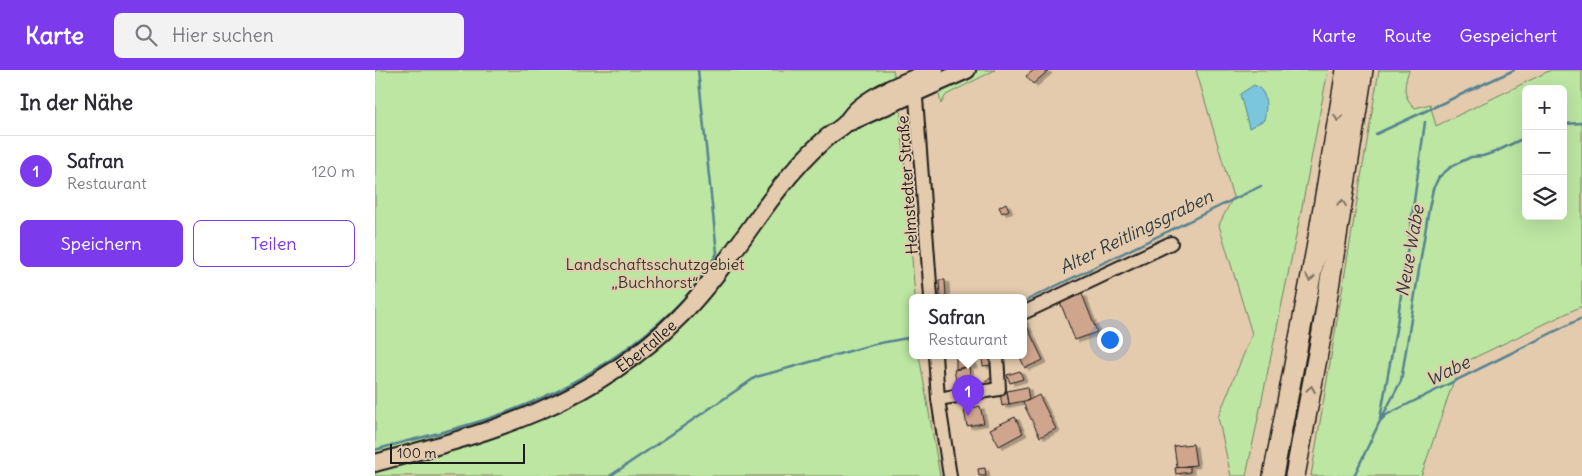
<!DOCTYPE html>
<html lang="de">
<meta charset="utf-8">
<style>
body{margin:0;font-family:Delius,sans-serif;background:#f2f2f3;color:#2b2b33}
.controls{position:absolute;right:15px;top:15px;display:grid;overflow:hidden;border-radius:8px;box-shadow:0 5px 20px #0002}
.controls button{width:45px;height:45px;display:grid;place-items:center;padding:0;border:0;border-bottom:1px solid #e1e1e2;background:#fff;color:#2b2b33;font:25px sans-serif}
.scale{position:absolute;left:15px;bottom:12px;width:135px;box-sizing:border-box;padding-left:5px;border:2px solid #1c1c1c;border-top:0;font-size:14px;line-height:18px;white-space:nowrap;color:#1c1c1c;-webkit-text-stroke:4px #e5cbad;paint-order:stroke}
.you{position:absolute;left:734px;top:269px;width:18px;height:18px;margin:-12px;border:4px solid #fff;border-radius:50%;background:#1a73e8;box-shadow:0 0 0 8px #1a73e833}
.badge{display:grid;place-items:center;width:32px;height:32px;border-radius:50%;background:#7c3aed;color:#fff;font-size:16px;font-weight:700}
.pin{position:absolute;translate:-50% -41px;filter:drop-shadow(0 1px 2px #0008)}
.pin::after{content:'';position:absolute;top:26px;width:18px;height:15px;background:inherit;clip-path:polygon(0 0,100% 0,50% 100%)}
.popup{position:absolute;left:534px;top:224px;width:118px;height:65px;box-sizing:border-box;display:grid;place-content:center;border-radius:8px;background:#fff;filter:drop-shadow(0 1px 4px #0005);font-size:16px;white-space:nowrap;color:#7c7c81}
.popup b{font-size:19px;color:#2b2b33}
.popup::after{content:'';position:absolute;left:50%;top:100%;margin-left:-10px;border:10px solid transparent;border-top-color:#fff}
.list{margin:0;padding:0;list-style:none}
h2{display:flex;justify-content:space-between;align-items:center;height:65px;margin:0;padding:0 20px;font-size:21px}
h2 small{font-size:16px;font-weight:400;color:#7c7c81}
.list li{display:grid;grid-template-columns:32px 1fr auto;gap:15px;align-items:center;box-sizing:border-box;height:70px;padding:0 20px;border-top:1px solid #e1e1e2}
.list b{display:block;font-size:19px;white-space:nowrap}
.list p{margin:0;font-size:16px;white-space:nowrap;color:#7c7c81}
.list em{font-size:16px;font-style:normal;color:#7c7c81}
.actions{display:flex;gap:10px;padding:15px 20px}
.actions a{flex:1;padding:11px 0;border:1px solid #7c3aed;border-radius:8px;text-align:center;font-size:18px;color:#7c3aed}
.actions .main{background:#7c3aed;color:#fff}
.icon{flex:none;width:28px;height:28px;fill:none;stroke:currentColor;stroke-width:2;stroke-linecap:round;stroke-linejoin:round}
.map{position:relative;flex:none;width:1207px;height:406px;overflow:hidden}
header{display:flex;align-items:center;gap:30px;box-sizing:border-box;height:70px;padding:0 25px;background:#7c3aed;color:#fff}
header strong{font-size:24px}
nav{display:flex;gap:28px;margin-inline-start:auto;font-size:18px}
.search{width:350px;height:45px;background:#f2f2f3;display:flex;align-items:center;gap:12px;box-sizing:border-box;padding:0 18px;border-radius:8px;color:#7c7c81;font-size:19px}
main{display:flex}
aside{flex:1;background:#fff}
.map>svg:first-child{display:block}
.green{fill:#bce6a2;stroke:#6c815f;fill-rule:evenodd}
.water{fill:#7cc6dd;stroke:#568290}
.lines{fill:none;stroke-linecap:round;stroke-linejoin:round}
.stream{stroke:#568290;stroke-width:2.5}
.building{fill:#d0a58d;stroke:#1c1c1c;filter:url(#shadow)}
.minor-casing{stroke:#1c1c1c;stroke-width:16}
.major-casing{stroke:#1c1c1c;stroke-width:20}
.highway-casing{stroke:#1c1c1c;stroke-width:22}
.minor{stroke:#e5cbad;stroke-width:12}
.major{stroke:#e5cbad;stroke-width:16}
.highway{stroke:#e5cbad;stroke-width:19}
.oneway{stroke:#807464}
.labels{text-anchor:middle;stroke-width:4;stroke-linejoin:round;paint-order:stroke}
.street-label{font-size:16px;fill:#1c1c1c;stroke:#e5cbad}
.park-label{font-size:16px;fill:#343a30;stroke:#e5cbad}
.water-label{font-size:18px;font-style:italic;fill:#2f3e43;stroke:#e5cbad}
</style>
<header>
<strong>Karte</strong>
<div class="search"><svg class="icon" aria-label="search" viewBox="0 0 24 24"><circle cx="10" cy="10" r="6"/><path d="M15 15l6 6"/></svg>Hier suchen</div>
<nav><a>Karte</a><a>Route</a><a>Gespeichert</a></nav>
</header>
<main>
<aside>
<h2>In der Nähe<small></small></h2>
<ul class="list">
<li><span class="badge">1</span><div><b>Safran</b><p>Restaurant</p></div><em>120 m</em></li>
</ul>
<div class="actions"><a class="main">Speichern</a><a>Teilen</a></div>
</aside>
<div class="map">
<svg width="1207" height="406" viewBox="0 0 1207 406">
<defs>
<filter id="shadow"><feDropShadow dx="4" dy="2.5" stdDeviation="0" flood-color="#0004"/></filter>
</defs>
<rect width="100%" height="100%" fill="#e5cbad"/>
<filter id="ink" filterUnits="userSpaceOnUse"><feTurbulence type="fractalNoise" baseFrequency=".02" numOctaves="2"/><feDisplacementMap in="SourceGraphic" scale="10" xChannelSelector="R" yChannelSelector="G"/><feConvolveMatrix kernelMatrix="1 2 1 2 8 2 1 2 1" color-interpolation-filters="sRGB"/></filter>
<g filter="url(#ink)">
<path class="green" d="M0,0h518l7,35 15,192 -2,58h6l21,121h-565z
M559,0h61l-49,25 -5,9z
M821,0h132l-27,142 -55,264h-15l-13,-59 34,-83 -33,-109 14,-28z
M1004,0h30c-5,16 -7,26 6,38l15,-4 6,22 115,-56h31v236l-123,59 -38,111h-110zM1151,19h37v127h-37z"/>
<path class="water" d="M879,15c14,6 13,21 10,35l-15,8 -9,-34z"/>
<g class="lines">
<path class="stream" d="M1188,54l19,-1
M1001,64l138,-64
M648,232l238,-116
M1005,349l17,-95 28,-202
M1005,351l21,-40 28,-173 4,-19 6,-12 13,-11 19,-9 12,-1 12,-4 31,-15
M0,380c44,-13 92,-22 135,-39 76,-29 166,-85 207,-158l-19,-183
M235,406l146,-99 119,-33 38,-7
M979,406l26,-55 6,-6 196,-97"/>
</g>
<path class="building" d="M659,0h13l1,1 -15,13 -7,-8z
M631,133l3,7 -7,3 -3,-6z
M564,210h6l1,17h-6z
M707,224l15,38 -22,8 -15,-38z
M648,248l20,42 -18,8 -6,-13h4z
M597,285l1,10 -17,4v-12z
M616,287l1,8 -9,1 -1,-7z
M594,297l3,21 -14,2 -4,-20z
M645,301l3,8 -13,4 -3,-8z
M615,308l4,3 -5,4 -17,4v-5l15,-3z
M652,317l2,13 -20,4 -2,-13z
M632,321l2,13 -7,2 -2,-14z
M664,325l17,34 -16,8 -17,-34z
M605,336l4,17 -17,3 -3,-16z
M640,347l8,16 -24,13 -9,-17z
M818,374l3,21 -19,2 -3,-21z
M815,396v6l-14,2 -1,-6z
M610,398l1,8h-7l-1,-7z"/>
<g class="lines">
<g class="minor-casing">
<path id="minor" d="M540,15l16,212
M648,243l148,-70
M560,285l3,44 12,77
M563,329l61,-10 -2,-34"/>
</g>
<g class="major-casing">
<g id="major">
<path d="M475,52l117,-52"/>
<path id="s1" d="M0,393c116,-31 218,-58 306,-148 37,-38 65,-83 97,-125 14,-18 29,-35 46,-50 6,-6 15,-10 21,-16 5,-6 9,-13 15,-17 21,-17 50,-27 75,-37"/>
</g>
</g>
<g class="highway-casing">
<path id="highway" d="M898,406l43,-227 30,-179
M920,406l27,-144 41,-262"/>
</g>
<use href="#minor" class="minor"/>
<use href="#major" class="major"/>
<use href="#highway" class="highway"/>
</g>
<defs><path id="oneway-chevron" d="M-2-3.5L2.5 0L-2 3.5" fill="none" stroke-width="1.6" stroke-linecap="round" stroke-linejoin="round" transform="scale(1.25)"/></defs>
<g class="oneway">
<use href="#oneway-chevron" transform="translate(963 48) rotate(100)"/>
<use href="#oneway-chevron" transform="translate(967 133) rotate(-81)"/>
<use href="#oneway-chevron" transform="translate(935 208) rotate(101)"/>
<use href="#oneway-chevron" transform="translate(936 319) rotate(-80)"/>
</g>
</g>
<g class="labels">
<g class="street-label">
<text transform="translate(532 115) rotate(-94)" y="6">Helmstedter Straße</text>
<text dy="6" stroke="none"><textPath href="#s1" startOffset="298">Ebertallee</textPath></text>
</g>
<g class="park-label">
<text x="280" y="200">Landschaftsschutzgebiet<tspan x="280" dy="18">„Buchhorst“</tspan></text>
</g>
<g class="water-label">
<text transform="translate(761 162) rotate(-26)" y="6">Alter Reitlingsgraben</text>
<text transform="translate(1035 181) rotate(-80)" y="6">Neue Wabe</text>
<text transform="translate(1073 301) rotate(-26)" y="6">Wabe</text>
</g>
</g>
</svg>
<div class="controls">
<button>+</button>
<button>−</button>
<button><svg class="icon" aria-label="layers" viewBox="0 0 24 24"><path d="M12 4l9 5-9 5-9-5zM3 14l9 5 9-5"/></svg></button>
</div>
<div class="scale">100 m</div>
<div class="you"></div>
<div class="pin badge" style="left:593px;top:346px">1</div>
<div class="popup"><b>Safran</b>Restaurant</div>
</div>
</main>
